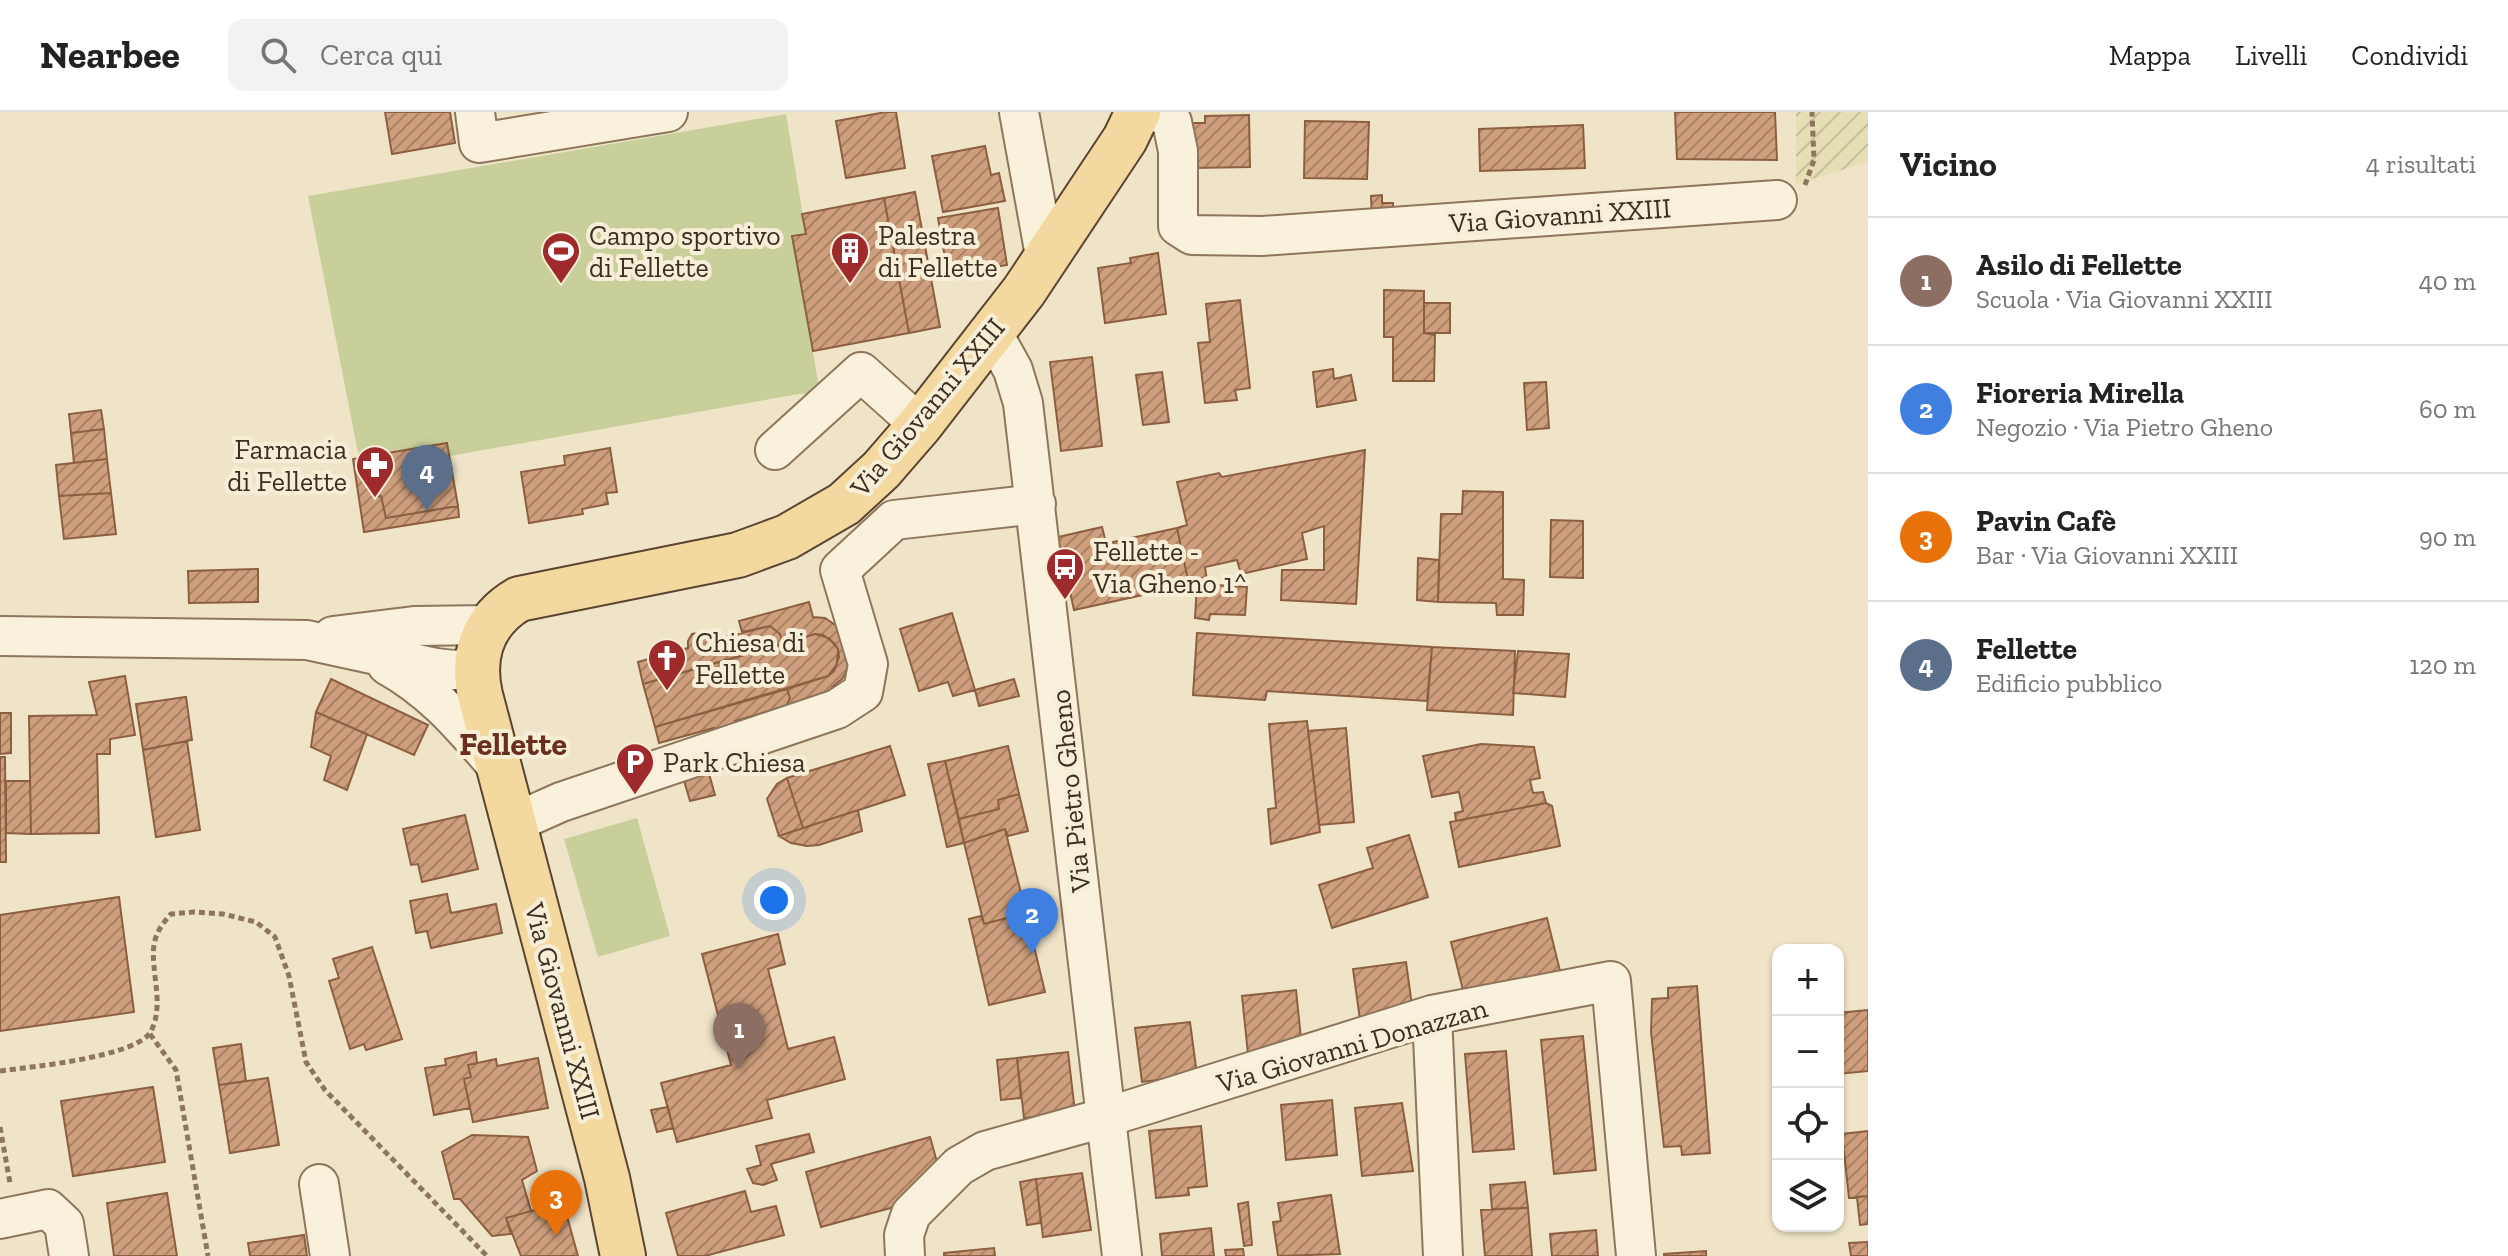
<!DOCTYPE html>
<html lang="it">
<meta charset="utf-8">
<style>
body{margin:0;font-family:"Zilla Slab",serif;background:#f2f2f2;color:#222}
.controls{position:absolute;right:24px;bottom:24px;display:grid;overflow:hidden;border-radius:16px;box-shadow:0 2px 6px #0004}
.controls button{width:72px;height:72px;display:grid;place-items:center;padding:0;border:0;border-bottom:2px solid #e0e0e0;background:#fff;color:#222;font:40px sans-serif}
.you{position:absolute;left:774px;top:788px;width:28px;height:28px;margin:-20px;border:6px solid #fff;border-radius:50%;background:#1a73e8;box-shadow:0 0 0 12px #1a73e833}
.badge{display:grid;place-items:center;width:52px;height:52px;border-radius:50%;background:#7c3aed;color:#fff;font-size:26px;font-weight:700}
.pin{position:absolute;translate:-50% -66px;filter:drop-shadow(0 2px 4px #0008)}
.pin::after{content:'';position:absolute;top:42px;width:28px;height:24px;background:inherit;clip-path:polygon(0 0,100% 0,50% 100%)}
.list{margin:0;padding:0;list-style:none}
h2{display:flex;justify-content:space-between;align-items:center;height:104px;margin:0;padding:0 32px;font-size:34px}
h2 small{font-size:26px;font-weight:400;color:#767676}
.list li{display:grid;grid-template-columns:52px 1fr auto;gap:24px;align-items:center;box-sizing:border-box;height:128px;padding:0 32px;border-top:2px solid #e0e0e0}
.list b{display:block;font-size:30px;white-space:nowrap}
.list p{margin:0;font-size:26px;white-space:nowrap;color:#767676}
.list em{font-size:26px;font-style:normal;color:#767676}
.icon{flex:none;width:44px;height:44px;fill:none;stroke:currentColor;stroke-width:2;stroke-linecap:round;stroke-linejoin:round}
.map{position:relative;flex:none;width:1868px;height:1144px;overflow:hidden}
header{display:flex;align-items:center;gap:48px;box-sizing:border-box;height:112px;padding:0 40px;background:#fff;border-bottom:2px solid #e0e0e0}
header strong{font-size:38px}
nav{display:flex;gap:44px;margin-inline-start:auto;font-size:28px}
.search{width:560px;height:72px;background:#f2f2f2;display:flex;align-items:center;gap:20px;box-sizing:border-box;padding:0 28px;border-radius:16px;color:#767676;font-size:30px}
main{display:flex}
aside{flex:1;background:#fff}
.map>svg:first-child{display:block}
.farmland{fill:url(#farmland-furrows)}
.grass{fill:#c9cf9b}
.building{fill:url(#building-hatch);stroke:#8d5f41;stroke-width:2}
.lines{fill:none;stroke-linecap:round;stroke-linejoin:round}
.minor-casing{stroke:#8d765c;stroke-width:42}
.major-casing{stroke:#5b4430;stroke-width:48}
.path{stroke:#8d765c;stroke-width:5;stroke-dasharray:6 4;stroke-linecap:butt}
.minor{stroke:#faf1dc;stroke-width:38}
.major{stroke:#f3d9a0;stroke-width:44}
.labels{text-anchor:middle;stroke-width:8;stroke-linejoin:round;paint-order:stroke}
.street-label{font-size:28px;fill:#3d2e20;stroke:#f7eed8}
.poi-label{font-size:28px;fill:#3d2e20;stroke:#f7eed8;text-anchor:start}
.quarter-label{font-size:32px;font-weight:bold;fill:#6b2e1e;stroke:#f7eed8}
</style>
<header>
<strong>Nearbee</strong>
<div class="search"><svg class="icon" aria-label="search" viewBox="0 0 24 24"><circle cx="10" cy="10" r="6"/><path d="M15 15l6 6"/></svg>Cerca qui</div>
<nav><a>Mappa</a><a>Livelli</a><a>Condividi</a></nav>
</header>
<main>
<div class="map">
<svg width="1868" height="1144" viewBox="0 0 1868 1144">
<defs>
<pattern id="farmland-furrows" width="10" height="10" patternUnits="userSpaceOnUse" patternTransform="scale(2)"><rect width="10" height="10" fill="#e6deb5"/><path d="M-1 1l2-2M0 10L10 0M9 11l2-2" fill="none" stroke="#c6bf9b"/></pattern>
<pattern id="building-hatch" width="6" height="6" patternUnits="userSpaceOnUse" patternTransform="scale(2)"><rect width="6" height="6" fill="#cf9f7d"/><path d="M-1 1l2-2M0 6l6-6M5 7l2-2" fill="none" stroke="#a98266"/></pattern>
</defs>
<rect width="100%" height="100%" fill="#f0e4c8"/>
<path class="farmland" d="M1796,0h72v50l-72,22z"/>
<path class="grass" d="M786,2l20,120 -13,2 27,157 -21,1 -349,62 -3,-13 -88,15 -51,-262z
M637,706l33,118 -72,21 -34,-118z"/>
<path class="building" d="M385,0h65l5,31 -63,11z
M886,0h10l9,56 -59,10 -10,-57z
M1675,0h100l2,48 -100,-1z
M1249,3l1,52 -57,1 -1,-45h13v-7z
M1305,9l64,1 -2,57 -63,-1z
M1583,13l2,43 -105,3 -1,-42z
M985,34l6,29 8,-2 6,28 -62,11 -11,-56z
M915,80l25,135 -31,6 -25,-135z
M1382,83v8h11v20l-21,1 -1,-28z
M884,86l25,135 -96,18 -21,-115 14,-2 -4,-20z
M998,96l9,57 -59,10 -10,-57z
M1158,141l8,61 -61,9 -7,-55 33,-5 -1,-5z
M1384,178l40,1v42l11,2 -1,46h-41v-44h-9z
M1240,188l10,88 -15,2 2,10 -32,3 -7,-60 12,-1 -4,-38z
M1424,191h26v30h-26z
M1092,245l10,89 -41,5 -11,-89z
M1333,257l1,10 17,-4 5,25 -39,7 -4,-35z
M1162,260l7,50 -26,3 -7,-50z
M1546,270l3,46 -22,2 -3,-47z
M101,298l3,19 -33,4 -2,-19z
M104,317l3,30 -33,4 -3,-30z
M447,331l11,63 -72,12 -5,-22 -5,1 -6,-41z
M610,336l7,44 -11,1 2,11 -26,5 1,5 -54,9 -8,-51 44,-7 -1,-9z
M1365,338l-9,154 -75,-4 1,-30h42v-44l-22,7 5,26 -66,15 -4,-14 -32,7 2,14 -18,4 -12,-57 10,-3 -10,-43 42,-9 3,4z
M370,344l6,41 5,-1 5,22 72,-12 1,11 -95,15 -11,-73z
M107,347l4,34 -52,3 -3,-31z
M1463,379l40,1v87l21,1 -1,35h-26l-1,-12 -58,-1 3,-88h21z
M111,381l5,41 -52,5 -5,-43z
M1551,408l32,1v57l-33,-1z
M1102,415l8,31 8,-3 -5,-13 64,-14 12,57 -115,25 -16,-73z
M1418,446l21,2 -1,42 -21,-2z
M258,457v33l-69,1 -1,-32z
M1197,472l50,3 -2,28 -35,-1 -1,6 -14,-2z
M809,490l4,15 12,1 19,13 5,37 -7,11 -10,8 4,15 -68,18 -2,-7 20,-7 4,-8 -3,-9 41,-13 6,-5 5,-14 -1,-8 -4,-6 -11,-8 -8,-1 -32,10 -3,-10 -10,-8 -28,6 -3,-11z
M952,501l23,77 -22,6 -5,-14 -29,9 -19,-62z
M770,514l10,8 3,10 -140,40 -5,-22 50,-14v-7l4,-7 7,-1 7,2 3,6z
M1197,521l235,14 -5,54 -160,-10 -2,9 -72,-5z
M815,522l14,4 9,11 -1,15 -9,12 -173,51 -12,-43z
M1432,535l83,4 -2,64 -86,-5z
M1518,539l51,3 -4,43 -52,-4z
M125,564l10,59 -25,4v15h-13l2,79 -68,1 -2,-118 68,-1 -8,-33z
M331,567l97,46 -14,30 -98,-43z
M1014,567l5,17 -40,10 -4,-16z
M787,577l3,9 -4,8 -51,15 -1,8 -15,5 -5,-6 -55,15 -4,-16z
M186,585l6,43 -49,10 -7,-46z
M316,600l51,22 -20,56 -23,-10 7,-24 -20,-9z
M0,601h11v40l-11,1z
M1307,609l13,111 -49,12 -3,-35 8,-1 -7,-84z
M1346,616l8,94 -35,3 -11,-94z
M187,629l13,89 -44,7 -13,-87z
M1481,632l53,3 6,31 -10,2 3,13 10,-1 3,11 -90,18 -1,-8 8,-2 -4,-19 -27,5 -9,-41z
M890,634l15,49 -102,33 -16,-50z
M1008,634l11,48 -21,6 1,9 -40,10 -14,-58z
M0,645h5l1,105h-6z
M945,649l19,82 -17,4 -19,-83z
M708,658l7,25 -25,6 -7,-24z
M787,666l16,50 -24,8 -12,-37 10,-15z
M6,669h24l1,53 -25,-1z
M1019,682l9,37 -20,5 -3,-7 -41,14 -5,-24 40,-10 -1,-9z
M1546,691l6,3 8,40 -101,21 -9,-45z
M858,698l4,21 -43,14 -12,1 -16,-3 -12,-7z
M465,703l13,54 -56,13 -4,-18 -7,1 -8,-36z
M1005,717l21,84 -42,11 -20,-81z
M1409,723l19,62 -96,31 -13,-43 54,-17 -6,-20z
M447,782l4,19 45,-9 6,29 -71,15 -4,-17 -11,2 -6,-32z
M119,785l15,115 -134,19v-116z
M1026,801l19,79 -56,13 -20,-86 12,-3 3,8z
M1547,806l13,53 -96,23 -13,-52z
M778,822l7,30 -17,5 20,80 46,-12 11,42 -78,21 5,18 -95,24 -16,-59 70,-18 -29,-111z
M372,835l30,92 -36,11 -2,-6 -14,5 -21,-68 10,-3 -6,-19z
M1406,850l8,58 -53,7 -8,-58z
M1697,874l13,167 -28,2 -1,-9 -17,1 -13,-115 1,-33 16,-1v-10z
M1296,878l6,58 -54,6 -6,-58z
M1868,898v61l-30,3v-61z
M1190,910l7,53 -55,7 -7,-54z
M1583,924l13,134 -42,4 -13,-134z
M241,932l5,37 -27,4 -6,-37z
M1506,939l8,98 -41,3 -8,-98z
M476,940l1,11 -9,2 3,12 -7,2 6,29 -36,7 -9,-47 21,-3 -1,-6z
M1068,940l7,60 -51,6 -7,-60z
M538,946l10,50 -75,14 -9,-43 7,-2 -3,-12 28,-6 1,7z
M1017,946l4,40 -20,2 -4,-40z
M268,966l11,67 -49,8 -11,-68z
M153,975l12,75 -92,14 -12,-75z
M1332,988l5,55 -51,5 -5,-55z
M1402,991l11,68 -51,5 -7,-68z
M668,995l5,21 -16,4 -6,-22z
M1201,1014l6,60 -19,2 1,7 -33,3 -7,-67z
M1868,1019v65l-19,2 -7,-64z
M809,1022l5,18 -43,12 6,16 -14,5 -10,-2 -6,-14 14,-4 -5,-19z
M472,1023l56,2 9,34 -15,9 9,31 -25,7 5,16 -19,2 -32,-37h-6l-12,-47z
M930,1025l7,25 -43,45 -73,20 -15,-55z
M1082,1061l9,57 -48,7 -7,-58z
M1036,1067l5,44 -14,2 -7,-43z
M1525,1070l3,26 -36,1 -2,-24z
M745,1079l6,21 25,-6 8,29 -79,21h-27l-12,-43z
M167,1081l10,63h-63l-7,-53z
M1331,1083l9,59 -62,2 -5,-34 8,-1 -3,-18z
M1868,1084v28l-8,1 -3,-28z
M563,1090l15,54h-57l-15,-38z
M1248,1090l4,43 -8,1 -6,-42z
M1528,1096l4,48h-47l-4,-46z
M1211,1116l3,28h-52l-2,-22z
M1596,1118l2,26h-46l-2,-22z
M304,1123l3,21h-57l-2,-13z
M1868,1130v14h-17l-2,-13z
M994,1136l1,8h-51v-3z
M1243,1137l1,7h-18l-1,-6z
M1706,1139v5h-42v-2z"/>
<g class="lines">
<g class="minor-casing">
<path id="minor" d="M475,0l4,31 189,-31
M1019,0l27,149
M1160,0l12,10 6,29v75l14,9 70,1 515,-36
M992,220l21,38 10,33 99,853
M775,338l86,-78 59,53
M0,524l307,4 129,28 18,2 22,-2
M333,524l81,-10 75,-1
M387,553c47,26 76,62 111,102
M514,711l47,-21 276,-93 26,-17 5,-28 -28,-94 54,-50 142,-16
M1432,903l11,241
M319,1072l11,72
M0,1107l48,-10 16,15 5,32
M905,1144l-1,-21 7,-21 48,-48 26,-15 122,-34 325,-102 179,-34 25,275"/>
</g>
<g class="major-casing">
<path id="major" d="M623,1144l-16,-78 -127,-483c-9,-40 3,-75 39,-96l219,-44 49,-18 57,-33 37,-34 39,-45 104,-134 101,-152 13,-27"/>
</g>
<path class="path" d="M1805,73l9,-25 -2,-48
M150,922l26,36 32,186
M0,959c30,-4 138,-14 151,-40 9,-17 6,-37 4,-55 -3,-28 -4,-40 16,-62l23,-2 29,2 33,8 19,15 14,39 17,86 19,28 162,166
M0,1015l10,56"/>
<use href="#minor" class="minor"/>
<use href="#major" class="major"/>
</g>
<defs>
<g id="stadium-pin" transform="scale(2)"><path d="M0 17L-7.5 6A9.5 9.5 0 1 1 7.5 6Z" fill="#9e2a2b" stroke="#f7eed8"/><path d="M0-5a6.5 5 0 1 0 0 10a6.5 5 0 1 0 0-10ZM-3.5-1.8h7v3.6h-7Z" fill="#fff"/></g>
<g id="building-pin" transform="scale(2)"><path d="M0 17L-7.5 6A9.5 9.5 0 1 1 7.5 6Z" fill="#9e2a2b" stroke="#f7eed8"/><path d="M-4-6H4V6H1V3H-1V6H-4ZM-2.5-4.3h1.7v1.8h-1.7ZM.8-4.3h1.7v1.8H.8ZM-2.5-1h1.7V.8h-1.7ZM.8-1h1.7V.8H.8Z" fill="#fff"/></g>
<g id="pharmacy-pin" transform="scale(2)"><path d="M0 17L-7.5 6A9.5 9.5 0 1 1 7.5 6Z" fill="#9e2a2b" stroke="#f7eed8"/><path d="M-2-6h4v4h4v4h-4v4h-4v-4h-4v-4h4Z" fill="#fff"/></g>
<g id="bus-pin" transform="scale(2)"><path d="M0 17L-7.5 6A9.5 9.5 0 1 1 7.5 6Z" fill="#9e2a2b" stroke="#f7eed8"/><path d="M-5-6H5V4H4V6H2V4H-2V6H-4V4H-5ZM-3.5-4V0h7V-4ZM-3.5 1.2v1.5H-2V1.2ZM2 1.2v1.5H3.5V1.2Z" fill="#fff"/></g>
<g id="church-pin" transform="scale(2)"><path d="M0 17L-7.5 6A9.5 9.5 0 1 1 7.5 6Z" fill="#9e2a2b" stroke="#f7eed8"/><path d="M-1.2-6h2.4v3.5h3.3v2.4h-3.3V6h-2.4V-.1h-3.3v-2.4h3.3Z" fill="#fff"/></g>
<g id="parking-pin" transform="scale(2)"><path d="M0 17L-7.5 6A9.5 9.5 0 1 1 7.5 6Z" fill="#9e2a2b" stroke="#f7eed8"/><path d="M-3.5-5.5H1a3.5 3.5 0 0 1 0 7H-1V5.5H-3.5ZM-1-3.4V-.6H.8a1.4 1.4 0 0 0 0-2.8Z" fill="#fff"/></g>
</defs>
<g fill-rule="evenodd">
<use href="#stadium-pin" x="561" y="139"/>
<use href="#building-pin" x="850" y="139"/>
<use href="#pharmacy-pin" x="375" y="353"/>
<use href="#bus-pin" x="1065" y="455"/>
<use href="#church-pin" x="667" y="546"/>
<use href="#parking-pin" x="635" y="650"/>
</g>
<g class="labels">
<g class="street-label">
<text transform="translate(1560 103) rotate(-4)" y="10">Via Giovanni XXIII</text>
<text transform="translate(927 295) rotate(-50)" y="10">Via Giovanni XXIII</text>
<text transform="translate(1070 679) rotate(-96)" y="10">Via Pietro Gheno</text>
<text transform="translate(563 899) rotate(75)" y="10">Via Giovanni XXIII</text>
<text transform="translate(1352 933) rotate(-16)" y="10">Via Giovanni Donazzan</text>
</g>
<g class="poi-label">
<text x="589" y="133">Campo sportivo<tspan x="589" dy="32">di Fellette</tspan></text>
<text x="878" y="133">Palestra<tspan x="878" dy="32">di Fellette</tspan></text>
<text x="347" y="347" text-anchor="end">Farmacia<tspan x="347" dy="32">di Fellette</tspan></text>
<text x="1093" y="449">Fellette -<tspan x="1093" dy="32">Via Gheno 1^</tspan></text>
<text x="695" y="540">Chiesa di<tspan x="695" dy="32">Fellette</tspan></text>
<text x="663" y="660">Park Chiesa</text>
</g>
<g class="quarter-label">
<text x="513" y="643">Fellette</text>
</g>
</g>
</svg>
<div class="controls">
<button>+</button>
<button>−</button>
<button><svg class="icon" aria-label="locate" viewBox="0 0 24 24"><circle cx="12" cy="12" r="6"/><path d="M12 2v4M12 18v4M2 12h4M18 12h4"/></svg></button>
<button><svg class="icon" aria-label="layers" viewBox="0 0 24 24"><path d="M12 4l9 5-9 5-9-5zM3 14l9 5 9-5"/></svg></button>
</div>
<div class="you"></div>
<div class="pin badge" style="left:739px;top:957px;background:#8d6e63">1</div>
<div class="pin badge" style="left:1032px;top:842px;background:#3f7fe0">2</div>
<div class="pin badge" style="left:556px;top:1124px;background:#e8710a">3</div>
<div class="pin badge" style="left:427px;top:399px;background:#5c6f8a">4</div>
</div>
<aside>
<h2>Vicino<small>4 risultati</small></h2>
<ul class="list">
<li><span class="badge" style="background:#8d6e63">1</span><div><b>Asilo di Fellette</b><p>Scuola · Via Giovanni XXIII</p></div><em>40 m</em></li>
<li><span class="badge" style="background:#3f7fe0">2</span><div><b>Fioreria Mirella</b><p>Negozio · Via Pietro Gheno</p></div><em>60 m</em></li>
<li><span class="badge" style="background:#e8710a">3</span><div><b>Pavin Cafè</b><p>Bar · Via Giovanni XXIII</p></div><em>90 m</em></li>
<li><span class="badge" style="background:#5c6f8a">4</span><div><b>Fellette</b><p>Edificio pubblico</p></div><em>120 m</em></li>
</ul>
</aside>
</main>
